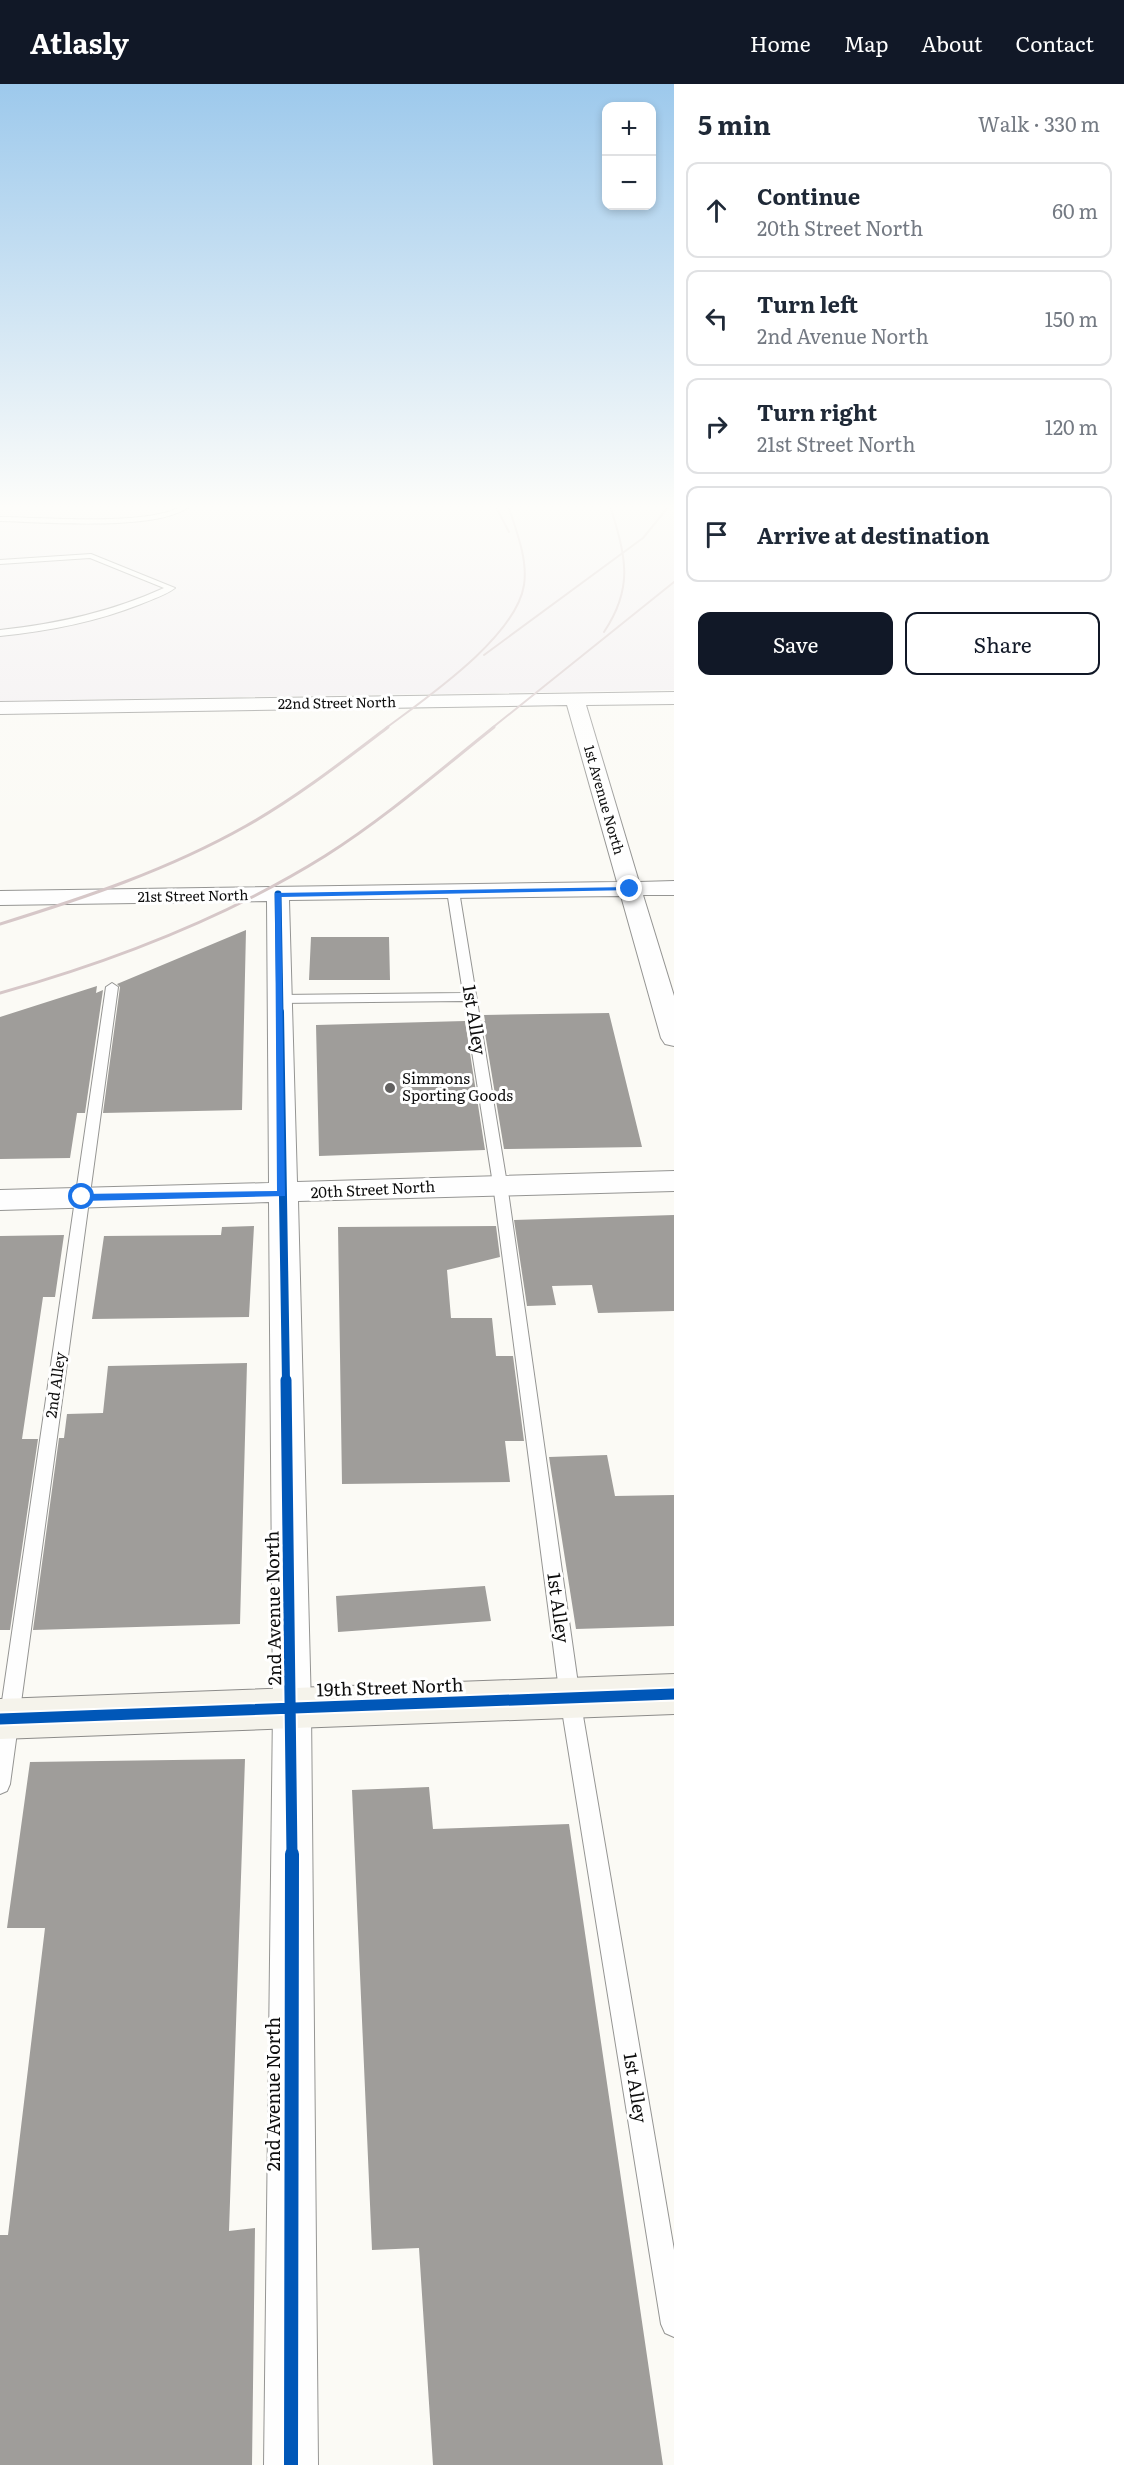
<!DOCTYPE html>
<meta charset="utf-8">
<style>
body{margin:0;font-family:Literata,serif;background:#f2f2f3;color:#1f2937}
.controls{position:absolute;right:18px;top:18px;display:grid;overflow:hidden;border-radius:12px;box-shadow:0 3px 9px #0003}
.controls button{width:54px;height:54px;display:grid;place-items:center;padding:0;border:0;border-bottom:2px solid #e0e1e3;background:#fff;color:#1f2937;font:30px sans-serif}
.stop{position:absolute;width:18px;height:18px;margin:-14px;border:4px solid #1a73e8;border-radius:50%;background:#fff}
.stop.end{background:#1a73e8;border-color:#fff;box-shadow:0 2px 6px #0008}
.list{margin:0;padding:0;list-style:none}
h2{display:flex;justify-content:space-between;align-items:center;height:78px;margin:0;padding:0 24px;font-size:26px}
h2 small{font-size:20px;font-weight:400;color:#747a83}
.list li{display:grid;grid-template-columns:39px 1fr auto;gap:18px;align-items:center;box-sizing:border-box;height:96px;margin:0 12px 12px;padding:0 12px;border:2px solid #e0e1e3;border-radius:12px}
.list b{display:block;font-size:22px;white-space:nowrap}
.list p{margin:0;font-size:20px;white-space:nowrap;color:#747a83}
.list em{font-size:20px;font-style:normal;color:#747a83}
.actions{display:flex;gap:12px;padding:18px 24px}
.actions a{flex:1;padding:14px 0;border:2px solid #111827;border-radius:12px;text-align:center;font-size:21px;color:#111827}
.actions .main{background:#111827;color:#fff}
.icon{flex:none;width:33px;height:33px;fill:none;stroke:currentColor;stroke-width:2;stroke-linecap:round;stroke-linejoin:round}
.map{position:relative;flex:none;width:674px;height:2381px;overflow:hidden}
header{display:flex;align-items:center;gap:36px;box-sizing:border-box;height:84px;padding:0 30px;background:#111827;color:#fff}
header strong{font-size:28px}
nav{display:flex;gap:33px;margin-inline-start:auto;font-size:21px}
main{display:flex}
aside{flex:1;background:#fff}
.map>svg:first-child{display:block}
.industrial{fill:#f2eef1}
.building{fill:#9f9d9a}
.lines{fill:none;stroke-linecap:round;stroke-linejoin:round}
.lane-casing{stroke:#959593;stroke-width:2}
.street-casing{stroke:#959593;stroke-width:2}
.secondary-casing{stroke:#8c8b89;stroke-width:2}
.lane{fill:#fefefe;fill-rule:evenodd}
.street{fill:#fefefe;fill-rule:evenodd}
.secondary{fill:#f5f3eb;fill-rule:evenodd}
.rail-far1{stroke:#d6c7c8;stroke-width:2}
.rail{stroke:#d6c7c8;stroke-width:3}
.cycleway-far3-casing{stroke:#fff;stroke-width:10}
.cycleway-far2-casing{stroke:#fff;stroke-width:12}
.cycleway-far1-casing{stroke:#fff;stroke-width:15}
.cycleway-casing{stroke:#fff;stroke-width:18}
.cycleway-far3{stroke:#0057b8;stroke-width:7}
.cycleway-far2{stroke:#0057b8;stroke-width:8}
.cycleway-far1{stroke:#0057b8;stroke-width:11}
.cycleway{stroke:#0057b8;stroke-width:14}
.route{fill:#1a73e8}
.poi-dot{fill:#626160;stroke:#fff;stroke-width:2}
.labels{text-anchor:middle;stroke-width:6;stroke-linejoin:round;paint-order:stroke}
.far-street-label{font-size:14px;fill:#0f0f0f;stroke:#fff}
.poi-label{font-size:15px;fill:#0f0f0f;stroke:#fff;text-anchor:start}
.street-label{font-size:15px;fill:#0f0f0f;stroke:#fff}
.near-street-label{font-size:18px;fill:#0f0f0f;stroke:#fff}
</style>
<header>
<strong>Atlasly</strong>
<nav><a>Home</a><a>Map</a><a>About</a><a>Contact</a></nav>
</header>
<main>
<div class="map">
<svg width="674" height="2381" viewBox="0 0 674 2381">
<rect width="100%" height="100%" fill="#fbfaf5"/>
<path class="industrial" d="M0,421h674v185l-674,11z"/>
<path class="building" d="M246,846l-4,180 -139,3 17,-126 -3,-3z
M311,853h78l1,43h-81z
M97,902l-1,7 7,-3 -18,123h-8l-7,45 -70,1v-142z
M609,929l33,134 -138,2 -21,-128h2l-1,-6z
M465,937l20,129 -166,6 -3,-131z
M674,1131v96l-76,2 -6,-28 -40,1 4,19 -29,1 -13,-86z
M254,1142l-5,91 -157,2 12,-83 117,-1 1,-8z
M496,1142l4,31 -53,13 4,48h41l4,38h17l11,85h-19l5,41 -168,2 -4,-257z
M64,1151l-9,62h-12l-21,142h16l-28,191h-10v-394z
M247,1279l-7,261 -207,6 26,-192h5l3,-24 36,-1 5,-47z
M607,1371l8,41 59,-1v131l-98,3 -27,-172z
M485,1502l6,35 -153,11 -2,-36z
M245,1675l-16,472 26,-3 -3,237h-252v-230h8l37,-307h-38l23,-166z
M429,1703l4,42 136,-5 94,641h-230l-14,-217 -47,2 -20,-460z"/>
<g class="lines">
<g class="lane-casing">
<path id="lane" d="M183,421h8c-29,27 -148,17 -191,16v-4c40,0 153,10 183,-12z
M91,470l84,34c-9,7 -22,11 -34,16 -45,18 -93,27 -141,32v-6c57,-6 111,-18 164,-42l-74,-30 -90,6v-4z
M453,804l6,3 48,293 73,514 94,552v87l-9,-4 -4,-9 -101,-626 -67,-514 -29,-183 -185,2 -6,-4 6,-4 184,-2 -16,-102z
M112,899l6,4 -108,797 -3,7 -7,3v-79l106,-728z"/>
</g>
<g class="street-casing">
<path id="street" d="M674,608v12l-88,1 53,177 35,-1v14h-31l31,101v50l-9,-2 -4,-6 -40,-142 -332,4 8,282 377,-11v20l-376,10 13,507 7,757h-54l9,-757 -4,-506 -269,8v-20l269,-7 -2,-282 -267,4v-14l617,-9 -50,-177 -567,9v-12z"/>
</g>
<g class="secondary-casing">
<path id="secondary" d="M674,1590v40l-674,25v-40z"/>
</g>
<use href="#lane" class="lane"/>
<use href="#street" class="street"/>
<use href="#secondary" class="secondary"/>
<path class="rail-far1" d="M495,421l14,27
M604,548c31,-46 21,-77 6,-127
M484,571l159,-117 27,-33
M386,644c40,-30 130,-91 138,-143 4,-26 -8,-55 -16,-80
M492,644l182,-146"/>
<path class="rail" d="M0,840c84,-26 168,-54 246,-98 50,-28 96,-64 142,-99
M0,909c114,-32 224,-74 325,-137 60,-38 114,-85 169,-129"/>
<g class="cycleway-far3-casing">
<path id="cycleway-far3" d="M278,810l2,120"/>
</g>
<g class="cycleway-far2-casing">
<path id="cycleway-far2" d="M280,928l6,370"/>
</g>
<g class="cycleway-far1-casing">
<path id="cycleway-far1" d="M286,1296l6,476
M0,1635l674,-25"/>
</g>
<g class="cycleway-casing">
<path id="cycleway" d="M291,2381l1,-611"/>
</g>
<use href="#cycleway-far3" class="cycleway-far3"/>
<use href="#cycleway-far2" class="cycleway-far2"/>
<use href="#cycleway-far1" class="cycleway-far1"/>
<use href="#cycleway" class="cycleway"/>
</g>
<linearGradient id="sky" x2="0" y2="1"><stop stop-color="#9dc9ec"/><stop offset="0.56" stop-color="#fdfdfa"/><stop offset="1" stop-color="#fdfdfa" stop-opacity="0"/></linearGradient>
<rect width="674" height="755" fill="url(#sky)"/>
<path class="route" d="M630,803l3,3 -352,7 4,299 -203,5 -5,-4 5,-3 195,-3 -2,-298z"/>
<circle class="poi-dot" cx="390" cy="1004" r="6"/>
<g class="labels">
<g class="far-street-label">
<text transform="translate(337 619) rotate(-1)" y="5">22nd Street North</text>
<text transform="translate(604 716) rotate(74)" y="5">1st Avenue North</text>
<text transform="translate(193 812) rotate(-1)" y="5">21st Street North</text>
</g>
<g class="poi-label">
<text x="402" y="1000">Simmons<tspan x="402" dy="17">Sporting Goods</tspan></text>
</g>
<g class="street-label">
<text transform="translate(373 1106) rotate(-3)" y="5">20th Street North</text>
<text transform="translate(56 1301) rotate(-82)" y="5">2nd Alley</text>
</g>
<g class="near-street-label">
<text transform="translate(474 936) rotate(81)" y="6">1st Alley</text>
<text transform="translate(274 1524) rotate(-91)" y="6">2nd Avenue North</text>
<text transform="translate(558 1524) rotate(82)" y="6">1st Alley</text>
<text transform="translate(390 1604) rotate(-2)" y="6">19th Street North</text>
<text transform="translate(635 2004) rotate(81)" y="6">1st Alley</text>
<text transform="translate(274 2010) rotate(-90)" y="6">2nd Avenue North</text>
</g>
</g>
</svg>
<div class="controls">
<button>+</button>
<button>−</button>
</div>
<div class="stop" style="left:82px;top:1113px"></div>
<div class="stop end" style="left:630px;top:805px"></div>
</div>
<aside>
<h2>5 min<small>Walk · 330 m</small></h2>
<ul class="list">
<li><svg class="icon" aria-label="ahead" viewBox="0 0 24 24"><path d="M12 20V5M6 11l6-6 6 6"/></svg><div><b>Continue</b><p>20th Street North</p></div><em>60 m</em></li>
<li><svg class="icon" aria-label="left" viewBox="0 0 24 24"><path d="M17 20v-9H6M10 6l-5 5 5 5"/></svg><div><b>Turn left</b><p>2nd Avenue North</p></div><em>150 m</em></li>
<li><svg class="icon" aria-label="right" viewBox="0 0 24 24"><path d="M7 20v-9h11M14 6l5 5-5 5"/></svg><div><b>Turn right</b><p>21st Street North</p></div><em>120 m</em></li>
<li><svg class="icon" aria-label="arrive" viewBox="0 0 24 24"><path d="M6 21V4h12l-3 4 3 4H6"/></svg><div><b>Arrive at destination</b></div></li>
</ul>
<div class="actions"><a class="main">Save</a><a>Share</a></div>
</aside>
</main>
